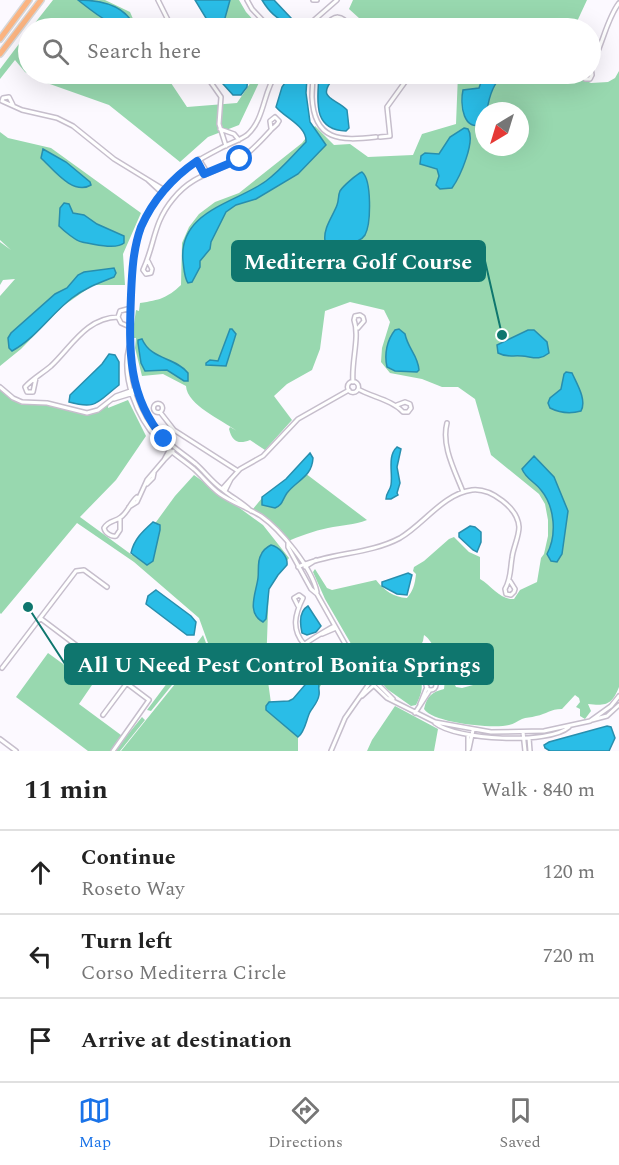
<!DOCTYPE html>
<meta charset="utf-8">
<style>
body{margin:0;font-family:Spectral,serif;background:#f2f2f2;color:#222}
.compass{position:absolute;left:475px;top:102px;width:54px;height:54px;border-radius:50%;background:#fff;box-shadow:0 6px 24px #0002;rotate:218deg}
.stop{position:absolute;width:18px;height:18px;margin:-14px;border:4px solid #1a73e8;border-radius:50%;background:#fff}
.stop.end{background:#1a73e8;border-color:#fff;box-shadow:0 2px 6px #0008}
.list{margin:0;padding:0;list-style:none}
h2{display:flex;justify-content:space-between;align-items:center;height:78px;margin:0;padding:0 24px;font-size:26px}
h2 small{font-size:20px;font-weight:400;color:#767676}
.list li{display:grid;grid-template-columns:39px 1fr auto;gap:18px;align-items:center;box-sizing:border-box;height:84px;padding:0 24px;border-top:2px solid #e0e0e0}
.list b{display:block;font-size:22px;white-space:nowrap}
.list p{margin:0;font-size:20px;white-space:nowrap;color:#767676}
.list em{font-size:20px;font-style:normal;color:#767676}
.icon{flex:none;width:33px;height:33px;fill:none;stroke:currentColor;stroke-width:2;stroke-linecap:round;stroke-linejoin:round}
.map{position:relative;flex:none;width:619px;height:751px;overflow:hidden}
.search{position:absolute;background:#fff;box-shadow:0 6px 24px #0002;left:18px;right:18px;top:18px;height:66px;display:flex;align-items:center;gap:15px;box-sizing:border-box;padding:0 21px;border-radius:33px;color:#767676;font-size:22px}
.sheet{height:330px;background:#fff}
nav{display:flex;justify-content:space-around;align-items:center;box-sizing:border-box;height:84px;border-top:2px solid #e0e0e0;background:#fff;font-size:16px;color:#767676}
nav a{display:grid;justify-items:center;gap:3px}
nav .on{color:#1a73e8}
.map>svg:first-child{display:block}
.green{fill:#98d8af;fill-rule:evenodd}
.water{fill:#2abde7;stroke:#288ead;stroke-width:1.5}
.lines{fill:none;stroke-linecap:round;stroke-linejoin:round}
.street-casing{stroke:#c6becc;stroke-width:6}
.primary-casing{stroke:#d7d7d8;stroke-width:8}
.street{stroke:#fff;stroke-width:3}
.primary{stroke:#fbb481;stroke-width:5}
.route{stroke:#1a73e8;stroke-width:8}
.leader{fill:none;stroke:#0f766e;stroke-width:2}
.callout-dot{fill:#0f766e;stroke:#fff;stroke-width:2}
.callout{fill:#0f766e;stroke:#0f766e;stroke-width:2}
.callout-label{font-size:22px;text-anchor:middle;font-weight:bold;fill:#fff}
</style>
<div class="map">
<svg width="619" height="751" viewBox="0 0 619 751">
<rect width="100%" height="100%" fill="#fcf9ff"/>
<path class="green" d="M53,0h52l25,12 7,16h-106z
M218,0h21l7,12 15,16h-37z
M353,0h234l-13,28h-204l-21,-19z
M28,32v42h137l22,33 50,-4 16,-24 -4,-5h14l-24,51 -31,12 -28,25 -71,-57 -62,-22 -22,-11 -10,-12 -15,19v-10z
M619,71v616c-7,18 -13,19 -31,17l3,7 -6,8 -5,-3v-7l-4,-2 4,-5 -1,-4 -4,-3 -13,14c-12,0 -15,5 -26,7 -5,2 -10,1 -14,3 -5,2 -8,5 -13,6 -16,4 -76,-2 -85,-16 3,-13 8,-17 20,-20l1,-10 8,-5 1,3 -6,6h6l2,4 6,1 26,-7 3,-11 -12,-2 1,-8 -4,-4c-15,-1 -30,2 -42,-10 -4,-4 -5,-8 -10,-11l-1,6 -11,22c10,18 14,22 4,42l-5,1 -24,-17 -33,-40 -29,-50 -12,-27 2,-3 12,19 5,2 44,-10c9,11 17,17 31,18 6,-7 8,-14 9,-24l-3,-3 1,-4 10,-6 25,-22 5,-2 15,15 11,5v22c12,7 20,21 34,20l6,-9 17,-8 4,-24 3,-4 4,-18v-16l-3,-16 -6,-10 -48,-39 -16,-56 -17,-12h-16l-20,-8 -32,-6 -9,-11 1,-14 8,-26 -6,-12 -34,-8 -25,9 -5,38 -8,21 -25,14 -13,12 18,24 -27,30 -15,-10c-12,5 -18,1 -21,-11l1,-2 7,4c-15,-11 -50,-26 -51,-45l-23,-12 -21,2 -7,-28 1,-10h-4l4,-28 3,1 1,-8c20,-3 27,-5 41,-18l1,-42 7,-16 10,-13 16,-12 24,-9 63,-50 13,-17 19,19 16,-1 18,13 45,-2 9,-21 34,-10 2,-50h114l19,9 17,-1 7,-4zM484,111h36v36h-36z
M0,132l8,6 43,10 90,65 -18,41 2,31h-32l-30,21 -42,43 -21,17v-70l15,-17 -12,1 -3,5v-43l11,8 -11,-10z
M0,386l17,13 69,13 7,-1 16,-11 -1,8 20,-8 18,36 -30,44 -36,37 52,38 43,-59 19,-21 69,50 26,33 -20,27 -3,82 5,36 10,1 22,-11 14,-24 22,-17 8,13 -26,20 -23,39v27h-177l87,-108 -9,-25 -65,-56 -57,-39 -76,91 -1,-1z
M297,467l70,53c-13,5 -25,5 -39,8 -14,3 -29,8 -42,14l-19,-24 -14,-9 9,-11 16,-9z
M203,635l3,8 -55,68 -4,-1z
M48,653l44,32 -13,19 46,34 17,-21 3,3 -25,31h-32l-72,-54z
M395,706l43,23 -4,22h-67l5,-11z"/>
<path class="water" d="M78,0c23,0 48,5 57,28 -22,1 -39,-14 -57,-28z
M195,0h35l-5,18 3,10h-16z
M262,0h12l17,18 -4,4c-12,-3 -19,-12 -25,-22z
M214,74h34l-1,13 -6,8h-8z
M291,74h12l4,4 -1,15 4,29 16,23 -28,29 -42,25 -20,6 -10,7 -15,30 -1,7 -10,12v6l-8,15 -4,1c-4,-6 -4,-15 -5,-22 -5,-50 53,-58 83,-80 15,-11 27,-26 40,-39 1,-16 -21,-24 -30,-35l6,-20z
M319,74h14v5c-17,20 3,19 14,31l2,18 -3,3c-35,-1 -28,-33 -27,-57z
M484,74h20c-11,9 -15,22 -17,37h-3v12c-21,11 -24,-19 -21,-33l16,-2z
M464,128l4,1c8,12 -8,48 -16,59l-12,1 -4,-4 3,-9 -2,-7 -17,-5 1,-8 4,-3 14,1 11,-17z
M43,149l23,13 24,20 1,3c-18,11 -38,-16 -50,-27z
M362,172c10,8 9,52 3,63 -7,11 -30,9 -40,6 -2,-13 8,-25 12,-36 2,-5 1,-10 3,-14 3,-5 17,-17 22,-19z
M64,203l5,1 4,9 11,2 13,9 27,12v7c-8,7 -31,1 -42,-1 -6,-1 -18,-11 -23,-16l1,-18z
M114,268l2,5 -2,4c-15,6 -29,11 -42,21 -21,16 -36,40 -60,53l-3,-3 -1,-10 3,-5 44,-39 12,-6 11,-13 6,-3z
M230,329h2l4,5 -10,32 -20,-1v-2l4,-3 8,1z
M399,329l6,5c3,15 13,21 14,36l-2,2 -22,-1 -8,-4c-3,-13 0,-27 8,-37z
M528,330h6l13,12 2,11c-10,8 -16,4 -27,3 -10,-1 -15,2 -24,-3l-1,-8z
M142,339c9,21 33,18 46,34v8h-4l-17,-11 -22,1 -4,-8 -3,-20v-3z
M109,354l6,1 4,7v23c-22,17 -22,25 -50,17l1,-7 32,-31z
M566,372l6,1c5,11 15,27 9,38 -11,3 -21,2 -31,-3l-2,-5 2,-5 11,-9 3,-15z
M397,447l4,2 -4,18 3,16 -3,10 1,2 -7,4h-5c0,-6 4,-8 5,-14 2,-12 -4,-29 6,-38z
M310,453l3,5c-1,19 -16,22 -26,35 -5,7 -4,12 -12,15l-13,-3v-8l24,-18z
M534,456l20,21 14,34 -6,43 -5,8 -6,-1 -4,-7c10,-19 8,-47 -6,-64 -6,-8 -15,-11 -19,-21z
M153,522l7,3v5l-7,31 -6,4 -16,-12c3,-14 12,-22 22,-31z
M470,526l5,1 6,5v10l-4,10 -4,-2 -14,-13v-4z
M271,545c8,2 17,11 16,20l-9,10 -9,14 -3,30 -3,3c-17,-9 -7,-29 -5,-44 1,-7 -1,-17 3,-23 2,-5 6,-8 10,-10z
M408,573l4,2 -5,20 -10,-1 -15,-8v-4z
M156,590l35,26 5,6 -2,13h-7l-41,-31 2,-8z
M308,606l13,20 -5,6 -9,3 -5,-2c-2,-9 -3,-22 6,-27z
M336,657l7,4 1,6c-7,7 -18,5 -24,14 -3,5 0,9 -1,14 -1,7 -6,12 -9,17 -4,8 -5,20 -12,25l-32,-27v-4l3,-4 20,-1 4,-2 29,-34z
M607,726l4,1 4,11 -6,13h-59l-5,-3 -1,-3 5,-3z"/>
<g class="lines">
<g class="street-casing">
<path id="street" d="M158,0l14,28
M247,0l5,9 18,19
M313,0h4
M305,28l32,-28
M310,28l7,-7
M323,28c12,-15 18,-14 30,0
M590,68c12,-20 16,-48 29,-65
M205,74l16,23 -2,27 7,22
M313,74c0,8 -1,15 -1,23 2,44 28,44 64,40
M584,74l1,5h5l2,-4 -1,-8
M13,105l-4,-8 -6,1 -1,3 20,9 35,8 16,8 41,33 49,30
M220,129l14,5 5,6
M380,137l10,-1 -3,-29 18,-25 2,-8
M199,159l8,13
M197,161l7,13
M148,180l14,13
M148,261l4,8 -1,4 -5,1 -3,-4c12,-26 10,-47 30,-71 20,-25 42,-26 67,-40 12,-8 21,-18 30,-28 4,-5 7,-5 9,-10l-4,-4 -5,4 1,7
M130,327l-9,-4 -3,-6 2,-6 11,-3
M129,347c-8,31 8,70 29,93 11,11 24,19 36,29 9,8 16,18 26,25 13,9 28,14 41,22 20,14 51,52 56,76
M36,378l-3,14h-6l-2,-5c7,-8 18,-14 26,-21 21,-20 35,-48 67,-49
M347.5 387a5.5 5.5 0 1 1 11 0a5.5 5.5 0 1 1-11 0Z
M353,382c-2,-20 7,-45 1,-62l1,-4 5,-1 3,2 1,4 -6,7
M0,387l13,11 9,4 25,1 40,10 11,-3 18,-14 20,-7
M358,389c14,8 34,11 45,23h5l3,-4 -1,-4 -5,-2 -8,3
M114,399l23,-7
M153.5 408a4.5 4.5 0 1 1 9 0a4.5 4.5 0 1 1-9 0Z
M160,412l14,18 64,41
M447,423c-6,23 8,48 16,69
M164,460l9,-9
M231,479l9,-10 23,-13 35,-37 51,-29
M147,484l6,-6 1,-5
M222,489l9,-10 -6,12
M129,507l8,-5 10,-22 17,-20 6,-11
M251,511c-9,-9 -20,-14 -29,-22 -10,-7 -17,-17 -26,-25 -13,-11 -28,-19 -38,-33 -31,-40 -29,-88 -27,-135 1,-20 1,-40 7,-59 6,-18 17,-36 29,-51 15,-18 35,-28 56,-39 8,-4 17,-7 24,-12 18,-16 16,-43 29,-61
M120,518v12l-4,6c-5,1 -11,-3 -12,-8 5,-8 11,-6 17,-11 7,-5 9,-14 16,-20
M288,543v4l23,42 6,5 45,80 25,24 48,24 56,10 53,-1 46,-10 21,-15 8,-10
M298,567c33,-15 70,-12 102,-29 24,-14 43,-44 72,-48 19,-2 46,18 47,37 0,10 -6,21 -7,31 -2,12 -1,21 -7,31l1,5 5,1 3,-3 1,-3 -5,-8
M305,567l11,-7
M298,606l-4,-8 5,-3 4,3c-8,16 -12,31 1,46
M40,618l109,82 -36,51
M322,634l14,-6
M285,660h-9l-3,6 7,2c13,-19 35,-31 54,-42
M356,662l37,37
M2,668l74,-97 8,-1 23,17
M426 685a5 5 0 1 1 10 0a5 5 0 1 1-10 0Z
M362,696l11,-10
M420,704l7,-17
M415,713l15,-23
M103,715l50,-67
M592,720l15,-4 12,-11
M435,723c21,17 114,22 134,4
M523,732l2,19
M529,738l1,13
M0,739l16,12
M469,749l4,-19
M331,751l14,-33 28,-40
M468,751v-16"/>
</g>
<g class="primary-casing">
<path id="primary" d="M0,39l29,-39
M0,54l41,-54"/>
</g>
<use href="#street" class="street"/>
<use href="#primary" class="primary"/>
</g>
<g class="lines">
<path class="route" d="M164,439c-37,-43 -35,-90 -33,-144 1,-23 2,-46 10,-68 12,-27 31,-49 56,-66l7,13 36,-15"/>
</g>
<path class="leader" d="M502 335L485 261M28 607L65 664"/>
<g class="callout-dot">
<circle cx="502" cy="335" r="6"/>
<circle cx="28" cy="607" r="6"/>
</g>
<g class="callout">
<rect x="232" y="241" width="253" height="40" rx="6"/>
<rect x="65" y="644" width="428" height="40" rx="6"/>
</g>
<g class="callout-label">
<text x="358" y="269">Mediterra Golf Course</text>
<text x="279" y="672">All U Need Pest Control Bonita Springs</text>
</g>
</svg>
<svg class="compass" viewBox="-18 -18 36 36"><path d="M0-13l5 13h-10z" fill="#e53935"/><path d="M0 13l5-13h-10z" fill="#767676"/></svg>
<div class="stop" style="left:240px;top:159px"></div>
<div class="stop end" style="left:164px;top:439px"></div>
<div class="search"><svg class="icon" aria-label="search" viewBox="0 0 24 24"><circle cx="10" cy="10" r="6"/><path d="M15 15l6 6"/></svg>Search here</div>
</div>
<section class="sheet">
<h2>11 min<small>Walk · 840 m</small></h2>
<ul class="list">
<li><svg class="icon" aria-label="ahead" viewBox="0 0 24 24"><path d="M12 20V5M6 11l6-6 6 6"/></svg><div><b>Continue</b><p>Roseto Way</p></div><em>120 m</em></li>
<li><svg class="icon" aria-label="left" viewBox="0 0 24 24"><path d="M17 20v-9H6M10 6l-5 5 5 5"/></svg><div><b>Turn left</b><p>Corso Mediterra Circle</p></div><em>720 m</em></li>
<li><svg class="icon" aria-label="arrive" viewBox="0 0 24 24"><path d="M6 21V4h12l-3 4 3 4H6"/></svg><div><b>Arrive at destination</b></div></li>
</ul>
</section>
<nav>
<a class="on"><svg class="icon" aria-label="map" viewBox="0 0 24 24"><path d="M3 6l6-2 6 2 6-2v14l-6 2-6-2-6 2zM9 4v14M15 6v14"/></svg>Map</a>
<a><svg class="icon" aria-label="directions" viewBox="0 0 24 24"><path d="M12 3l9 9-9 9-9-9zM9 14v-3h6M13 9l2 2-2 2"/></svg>Directions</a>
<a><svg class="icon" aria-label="saved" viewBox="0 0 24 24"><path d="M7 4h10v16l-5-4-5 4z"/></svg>Saved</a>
</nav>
